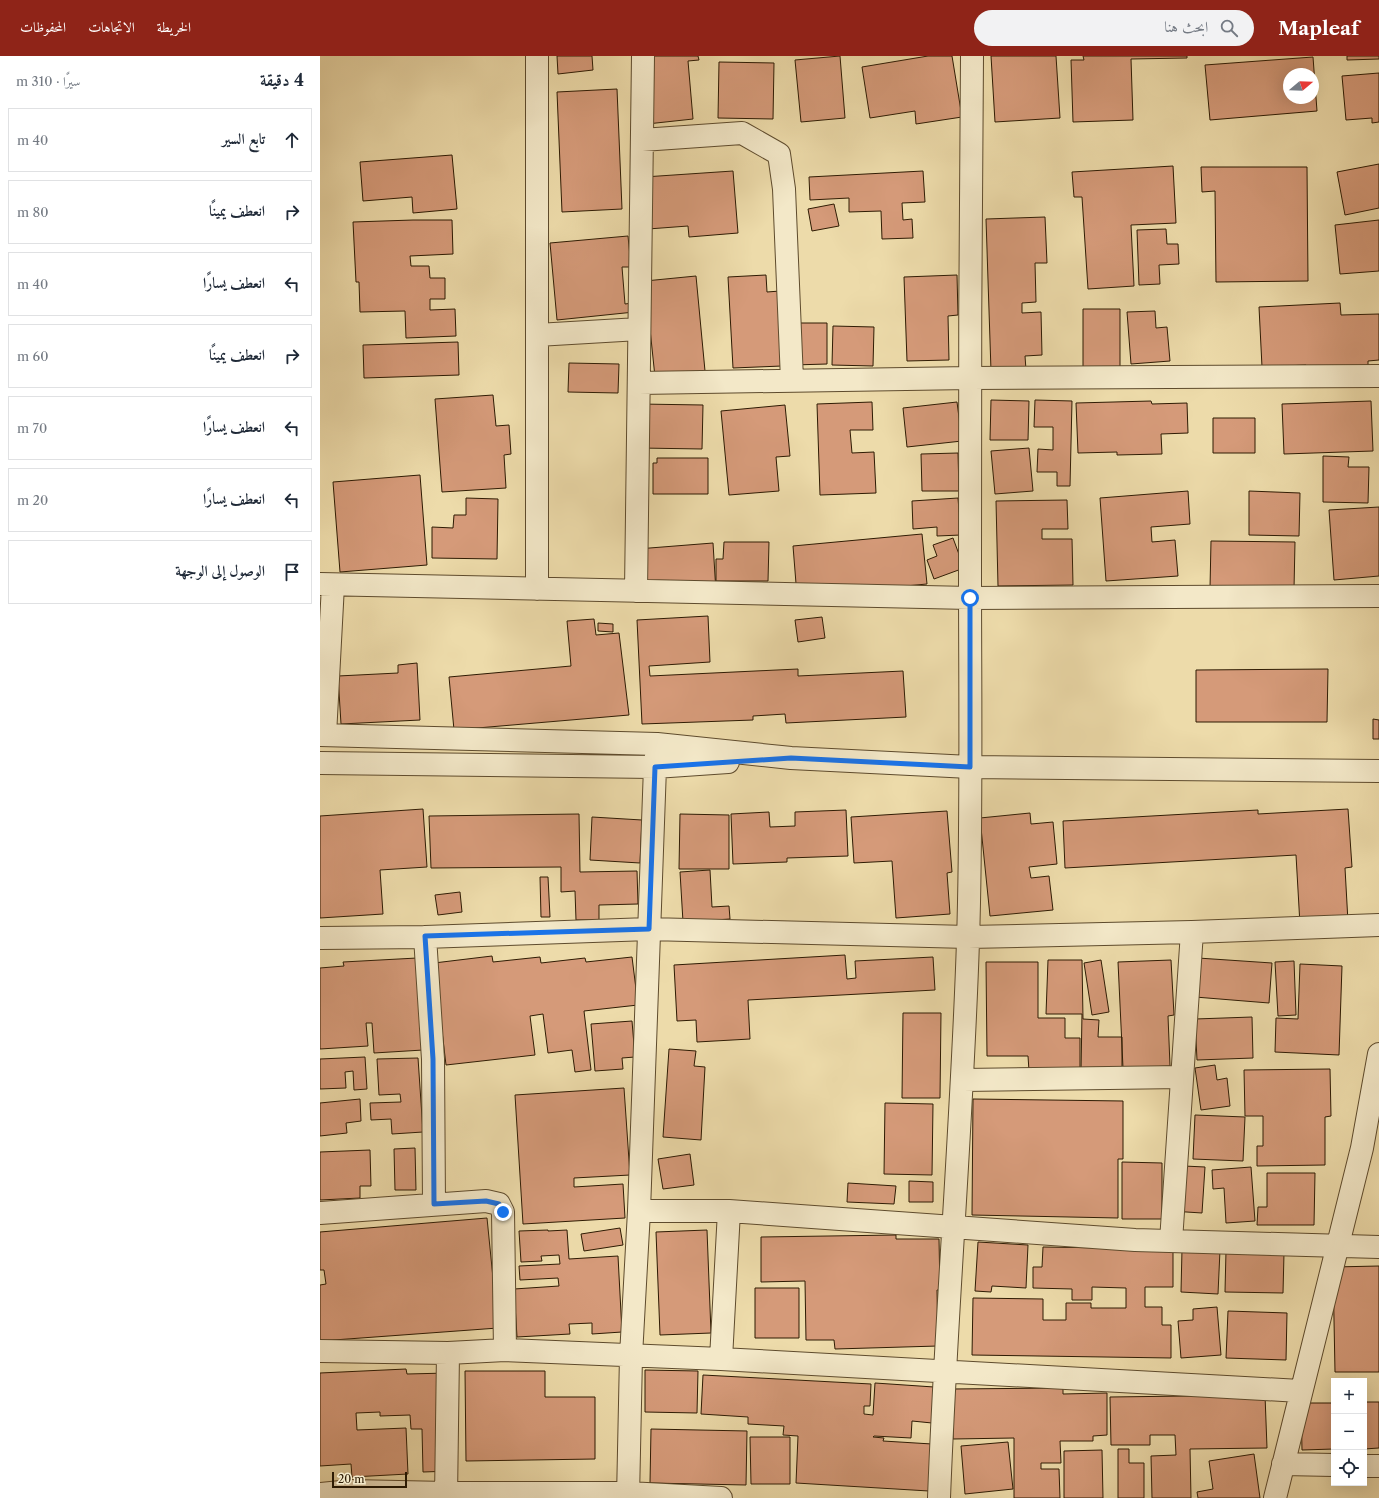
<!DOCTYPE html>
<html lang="ar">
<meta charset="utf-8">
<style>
body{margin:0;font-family:"Libre Caslon Text",Amiri,serif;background:#f2f2f3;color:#1f2937;direction:rtl}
.controls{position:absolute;right:12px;bottom:12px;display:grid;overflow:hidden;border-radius:0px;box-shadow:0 4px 16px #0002}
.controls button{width:36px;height:36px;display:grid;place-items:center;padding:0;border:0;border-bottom:1px solid #e0e1e3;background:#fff;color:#1f2937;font:20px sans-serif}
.compass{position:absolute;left:963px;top:12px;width:36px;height:36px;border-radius:50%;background:#fff;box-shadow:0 4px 16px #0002;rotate:71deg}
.scale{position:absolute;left:12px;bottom:10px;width:75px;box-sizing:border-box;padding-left:4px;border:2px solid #2e1b03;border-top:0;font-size:11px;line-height:14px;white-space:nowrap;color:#2e1b03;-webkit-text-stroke:3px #f3e8c8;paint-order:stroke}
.stop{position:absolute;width:12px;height:12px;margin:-9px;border:3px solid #1a73e8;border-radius:50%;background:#fff}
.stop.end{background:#1a73e8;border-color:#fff;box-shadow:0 1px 4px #0008}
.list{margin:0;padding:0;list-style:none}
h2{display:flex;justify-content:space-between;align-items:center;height:52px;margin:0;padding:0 16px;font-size:17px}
h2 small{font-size:13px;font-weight:400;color:#747a83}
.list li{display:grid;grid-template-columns:26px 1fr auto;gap:12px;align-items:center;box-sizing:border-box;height:64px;margin:0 8px 8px;padding:0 8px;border:1px solid #e0e1e3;border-radius:0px}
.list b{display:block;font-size:15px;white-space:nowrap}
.list em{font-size:13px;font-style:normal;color:#747a83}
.icon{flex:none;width:22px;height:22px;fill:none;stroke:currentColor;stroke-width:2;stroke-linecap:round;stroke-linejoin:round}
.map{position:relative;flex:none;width:1059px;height:1442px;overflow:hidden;direction:ltr}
header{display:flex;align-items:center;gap:24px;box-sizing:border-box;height:56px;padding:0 20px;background:#8f2418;color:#fff}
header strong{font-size:19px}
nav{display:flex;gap:22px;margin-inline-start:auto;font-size:14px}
.search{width:280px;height:36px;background:#f2f2f3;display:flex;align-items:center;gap:10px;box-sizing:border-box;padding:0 14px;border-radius:22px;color:#747a83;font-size:15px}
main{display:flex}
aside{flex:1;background:#fff}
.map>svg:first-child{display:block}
.building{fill:#d59a79;stroke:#2e1b03;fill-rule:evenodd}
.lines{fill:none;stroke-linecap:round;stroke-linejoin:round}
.minor-casing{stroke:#5e4b2d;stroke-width:24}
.minor{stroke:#f3e8c8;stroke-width:22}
.route{stroke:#1a73e8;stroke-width:5}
</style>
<header>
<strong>Mapleaf</strong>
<div class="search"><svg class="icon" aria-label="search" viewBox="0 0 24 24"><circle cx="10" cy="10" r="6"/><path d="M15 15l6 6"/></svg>ابحث هنا</div>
<nav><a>الخريطة</a><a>الاتجاهات</a><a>المحفوظات</a></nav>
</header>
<main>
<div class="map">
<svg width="1059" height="1442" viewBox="0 0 1059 1442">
<rect width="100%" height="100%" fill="#eddbaa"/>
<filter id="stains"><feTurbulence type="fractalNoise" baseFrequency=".005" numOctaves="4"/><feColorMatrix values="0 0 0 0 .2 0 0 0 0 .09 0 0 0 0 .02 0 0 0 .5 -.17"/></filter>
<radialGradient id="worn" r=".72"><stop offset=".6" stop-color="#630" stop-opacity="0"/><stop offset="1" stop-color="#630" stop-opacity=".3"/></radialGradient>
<path class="building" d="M237,0h35l1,14 -35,4z
M320,0h58l1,4 -11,1 5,58 -46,5z
M520,0l5,62 -44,4 -6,-62z
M608,0h24l10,61 -46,7 -1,-13 -45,7 -8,-51z
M671,0h65l4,62 -65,4z
M763,0h104v2l-56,1 2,61 -60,2 -2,-62h13z
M1027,0h32v3l-32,1z
M993,1l4,54 -107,9 -5,-55zM969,18h24v24h-24z
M399,6l55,1 -1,56 -55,-1z
M1059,17v49l-7,1v-5l-26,2 -4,-44z
M297,33l5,120 -60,3 -5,-120z
M132,99l5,54 -44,4 -1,-16 -49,4 -3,-39z
M1059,108v44l-34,7 -8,-43z
M853,110l3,57 -45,2 3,61 -46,3 -6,-92h-8l-2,-25z
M881,111h106l1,114 -92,1 -1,-91 -13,1z
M413,115l5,62 -49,4 -1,-11 -40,3 -4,-52z
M603,115l2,31 -23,1 1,17 9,-1 1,19 -31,1 -1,-28 -32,1v-14l-39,2 -1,-23z
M514,148l5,22 -27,5 -4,-22z
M725,161l2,46h-12l1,39 -14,1v10l19,-1 1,43 -17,1 1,14 -35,1 -5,-152z
M93,164h39l1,34 -43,2 1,10h18l1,12h15v21h-15v11l25,-1 1,27 -50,2 -1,-27 -45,1 -1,-30h-3l-3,-60z
M1059,164v51l-39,3 -5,-49z
M846,173l1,15h11l1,20 -20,1 1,19 -21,1 -2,-55z
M308,180l3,31h-9l3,37 15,-2 4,9 -87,9 -7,-77z
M446,219l1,17 13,-1 2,75 -49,2 -5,-91z
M637,219l1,40 -10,1 1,44 -42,1 -3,-84z
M376,220l9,95 -50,6 -10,-96z
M1020,247l1,12 38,-1v46l-11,1v8l-61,3 -1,-7 -44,2 -3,-60z
M763,253h37v66h-37z
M835,255l1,17 11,-1 3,34 -39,3 -4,-52z
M473,267h34v41l-34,1z
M513,270l41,1 -1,39 -41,-1z
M138,286l1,33 -95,3 -1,-33z
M249,307l50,1 -1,29 -50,-1z
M173,339l3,31 13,-1 2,29 -7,1 2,33 -64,4 -7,-93z
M671,344l38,1 -1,39h-38z
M715,344l37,1 -2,85h-13v-14h-20l1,-23 15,1v-23h-19z
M831,345l1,3 35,-1 1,30 -27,1 1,20 -45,1v-3l-39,1 -2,-50z
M1051,345l2,50 -89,3 -2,-50z
M552,346l1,28h-23l2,23 22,-1 2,41 -56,2 -3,-91z
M637,346l5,39 -55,6 -4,-39z
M320,348l63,1 -1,44 -62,-1z
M465,349l5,51 -14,1 3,34 -50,4 -8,-84z
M893,362h42v35h-42z
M709,392l4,43 -38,3 -4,-43z
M638,397l1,38h-37l-1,-37z
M1003,400l26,1 -1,10h21l-1,36 -45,-1z
M337,402h51v36h-55v-31h4z
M100,419l7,90 -87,7 -7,-90z
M868,435l2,33 -39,3 1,15 23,-2 3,36 -72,5 -6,-83z
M929,435l51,2 -1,43 -50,-1z
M146,442l32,1 -1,60 -65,-1v-31l21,1 1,-13h12z
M638,442l3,37 -24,1v-9l-24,2 -1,-28z
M747,444l1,29h-26v10h30l1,46 -75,1 -2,-85z
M1059,451v69l-45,4 -5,-70z
M602,478l5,50 -130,12 -4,-50z
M633,482l11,30 -30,11 -7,-19 10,-4 -4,-11z
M891,485l84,1 -1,47 -84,-1z
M404,486h45l-1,39h-52v-22h7z
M393,487l3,49 -76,4 -3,-47z
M388,560l2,46 -61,4 1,10 148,-7v7l105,-5 3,46 -120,6 -1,-9 -32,2v4l-111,4 -5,-104z
M502,561l3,21 -27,4 -3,-22z
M274,563l2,16 23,-2 10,82 -175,15 -5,-53 122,-11 -4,-45z
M278,567l15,1v8l-15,-1z
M97,607l3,57 -79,4 -3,-48 60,-3v-8z
M1008,613l-1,53h-131v-52z
M1053,663l6,1v19h-6z
M103,753l4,58 -47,3 3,44 -63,4v-102z
M1028,753l4,58 -7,1 3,54 -48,3 -4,-70 -231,13 -2,-47 195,-11v4z
M526,754l2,46 -61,2v4l-54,2 -2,-50 38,-2 1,15 25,-1v-14z
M627,755l5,61 -5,1 3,41 -54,4 -4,-57 -38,2 -3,-46z
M710,757l1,11 22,-2 4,42 -28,3 2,11 18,-2 4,34 -63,6 -10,-98z
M259,758l1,58 57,-1 1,33 -39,1v15h-23l-1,-29 -14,1v-25l-130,1 -2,-52z
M360,758l49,1v54h-50z
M272,761l50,3 -2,43 -50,-3z
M390,814l2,37 17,-1 1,13 -47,3 -3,-50z
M220,821h8l2,40h-9z
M140,836l2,20 -24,3 -3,-20z
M525,899l2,24 9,-1 -1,-17 78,-4 2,33 -187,10 2,39 -53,3 -1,-22 -19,1 -3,-56z
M172,900l1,6 47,-5 1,6 44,-5 1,4 46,-5 6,48 -54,6 7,59 -16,2 -3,-22 -24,3 -5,-39 -13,2 5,39 -89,10 -12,-102z
M97,902l6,92 -49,3 -2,-30h-6l2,23 -48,3v-81l24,-2 -1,-4z
M878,902l74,5 -3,40 -74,-6z
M728,904h34l1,59 16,1 -1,17h24v35l-41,-1 1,-57h-36z
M781,904l8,52 -17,3 -8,-52z
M851,904l3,55 -6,1 2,50 -47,2 -5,-106z
M974,905l2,54 -18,1 -3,-54z
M666,906h52v56h27v20h15v32l-51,1 -1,-15h-41z
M980,908l42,2 -3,89 -64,-3 1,-34 22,1z
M583,957h38l-1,85h-38z
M932,961l1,41 -56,2 -2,-41z
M312,965l3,36 -13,1 1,11 -28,2 -4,-47z
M349,993l27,2 -2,15 11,1 -4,73 -38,-3z
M45,1001l2,32 -13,1 -1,-19 -8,1 1,16 -26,1v-30z
M98,1002l5,74 -31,2 -1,-15 -20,1 -1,-17 31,-1 -1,-8 -21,1 -2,-36z
M895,1009l2,15 10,-2 3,28 -29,4 -6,-42z
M1010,1013l1,47 -6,1v48l-68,1v-20h6v-30h-18l-1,-46z
M304,1032l6,87 -56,3v9l49,-3 2,34 -102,6 -8,-129z
M40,1043l1,22 -15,2 1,10 -27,3v-33z
M653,1043l150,2v58h-5v59l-146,-3z
M565,1047l48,1 -1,71 -48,-1z
M875,1059l50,2 -2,44 -50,-2z
M95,1092l1,42h-21l-1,-41z
M50,1094l1,36h-11v12l-40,2v-48z
M370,1098l4,31 -31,4 -5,-30z
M802,1106l40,1v56h-40z
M864,1110l21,1 -3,46 -31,-2z
M931,1111l4,54 -29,2 -2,-35 -11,1 -1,-19z
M947,1117h48l-1,52h-57l1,-18h9z
M589,1125l24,1v20h-24z
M528,1127l48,3 -2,18 -47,-2z
M167,1162l11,110 -178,13v-56l6,-1 -2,-14h-4v-38z
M300,1172l3,17 -39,6 -3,-17z
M228,1174v1l19,-1 2,29 49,-3 4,76 -30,2v-11l-23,1 1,10 -53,3 -3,-48 45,-3 -1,-8 -38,2 -1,-14 41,-2 -1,-9 -18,1 1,5 -21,1 -2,-31z
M387,1174l4,103 -51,2 -4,-103z
M576,1179v4h43l1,51h-3l1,56 -103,3 -1,-9h-28l-1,-59 -44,1v-45z
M658,1186l50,3 -2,43 -34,-2 -1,6 -16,-1z
M723,1191l130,2v38h-28v20h17v18h9v33l-199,-3 1,-57 70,1v21h23v-17h25v5h35v-20l-34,-1v13h-20v-11l-39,-1v-21h9z
M862,1193l38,1 -2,44 -37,-2z
M906,1195l58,2 -1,40 -58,-1z
M1059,1210v106h-44l-2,-105z
M435,1232h44v50h-44z
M897,1251l4,48 -40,3 -3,-37 15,-1v-11z
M908,1255l59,2 -1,47 -60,-2z
M86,1313l1,5 41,-1 4,98 -29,1 -1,-43h-11l-1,-14 -30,1v-4l-24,1 1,17 49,-2 2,46 -56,3 -1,-13 -31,2v-93z
M325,1314l53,1 -1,42 -52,-1z
M145,1315h80v26h50v62l-129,2z
M383,1319l168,9 -1,22h-6v8l9,1 2,-32 59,4 -2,36 -20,-2 -1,17 -37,-2 -1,1 11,1 -1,3 49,3 -3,47 -133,-8 2,-47 -15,-1 1,-9 -36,-2v-7l-47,-3z
M743,1332v6l44,-1v42l-14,1v5h-33l1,22h-20v6h18l1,29h-46v-60l-61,1 -1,-50z
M945,1339l2,53 -77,1 1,49h-39l-1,-42 25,-1 -1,-20h-25v10h-39l-1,-48z
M1044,1346h15v46l-15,1z
M981,1347h33v46l-32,1z
M331,1373l96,2 -1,54 -96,-2z
M430,1381h40v47h-39z
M688,1386l5,47 -48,5 -4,-48z
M798,1393h11v14h15v35h-26z
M782,1394l1,48h-39v-47z
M934,1398l6,44h-62l-1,-6 16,-3 -4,-28z"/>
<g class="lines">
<g class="minor-casing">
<path id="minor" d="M322,84l100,-7 37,21 5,35 8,191
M217,279l102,-6
M319,327l331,-5 409,-2
M0,528l650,14 409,-2
M217,533v-533
M316,535l7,-535
M0,679l337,9 134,14 179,9 409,4
M5,679l8,-150
M0,707l335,4 73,-5
M105,881l8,122 1,145
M0,882l105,-1 224,-8 319,8 224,-5 187,-7
M643,1024l219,-3
M319,1155h90l406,29 244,7
M0,1157l166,-12 13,3 4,8 2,138
M851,1185l21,-309
M0,1295l128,2 57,-3 216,9 579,32
M401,1303l8,-148
M963,1408l51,1
M1044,1410h15
M0,1438l31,-3 95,2h182l93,5
M126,1442l2,-145
M308,1442l3,-142 8,-145 16,-444 2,-23
M619,1442c7,-186 23,-371 29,-557 4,-124 2,-247 2,-370 0,-172 0,-343 2,-515
M955,1442l87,-350 17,-94"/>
</g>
<use href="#minor" class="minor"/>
</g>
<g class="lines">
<path class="route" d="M183,1156l-4,-8 -13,-3 -52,3 -1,-145 -8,-123 224,-7 6,-162 136,-9 179,9v-169"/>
</g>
<rect width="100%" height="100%" filter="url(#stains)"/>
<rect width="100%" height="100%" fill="url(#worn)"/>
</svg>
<div class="controls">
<button>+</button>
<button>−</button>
<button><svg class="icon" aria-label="locate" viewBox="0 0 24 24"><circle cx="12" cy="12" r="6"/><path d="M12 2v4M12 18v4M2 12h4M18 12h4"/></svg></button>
</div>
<svg class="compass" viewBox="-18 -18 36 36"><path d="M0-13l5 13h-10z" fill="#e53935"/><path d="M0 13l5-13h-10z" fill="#747a83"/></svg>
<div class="scale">20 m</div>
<div class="stop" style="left:650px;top:542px"></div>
<div class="stop end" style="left:183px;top:1156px"></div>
</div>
<aside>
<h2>4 دقيقة<small>سيرًا · 310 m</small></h2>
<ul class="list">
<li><svg class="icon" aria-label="ahead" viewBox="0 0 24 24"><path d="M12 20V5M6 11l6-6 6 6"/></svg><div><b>تابع السير</b></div><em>40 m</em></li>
<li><svg class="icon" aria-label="right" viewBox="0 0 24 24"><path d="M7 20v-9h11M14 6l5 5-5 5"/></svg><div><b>انعطف يمينًا</b></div><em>80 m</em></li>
<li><svg class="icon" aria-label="left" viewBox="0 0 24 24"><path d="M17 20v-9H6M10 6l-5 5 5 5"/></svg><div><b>انعطف يسارًا</b></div><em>40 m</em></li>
<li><svg class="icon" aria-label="right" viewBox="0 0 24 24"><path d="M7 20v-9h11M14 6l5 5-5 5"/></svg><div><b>انعطف يمينًا</b></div><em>60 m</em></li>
<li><svg class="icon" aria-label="left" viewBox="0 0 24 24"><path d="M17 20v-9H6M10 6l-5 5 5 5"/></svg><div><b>انعطف يسارًا</b></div><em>70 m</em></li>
<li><svg class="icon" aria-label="left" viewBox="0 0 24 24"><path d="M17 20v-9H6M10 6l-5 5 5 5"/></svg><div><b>انعطف يسارًا</b></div><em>20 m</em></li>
<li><svg class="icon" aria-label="arrive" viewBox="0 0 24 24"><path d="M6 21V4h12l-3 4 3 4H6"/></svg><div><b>الوصول إلى الوجهة</b></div></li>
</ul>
</aside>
</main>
